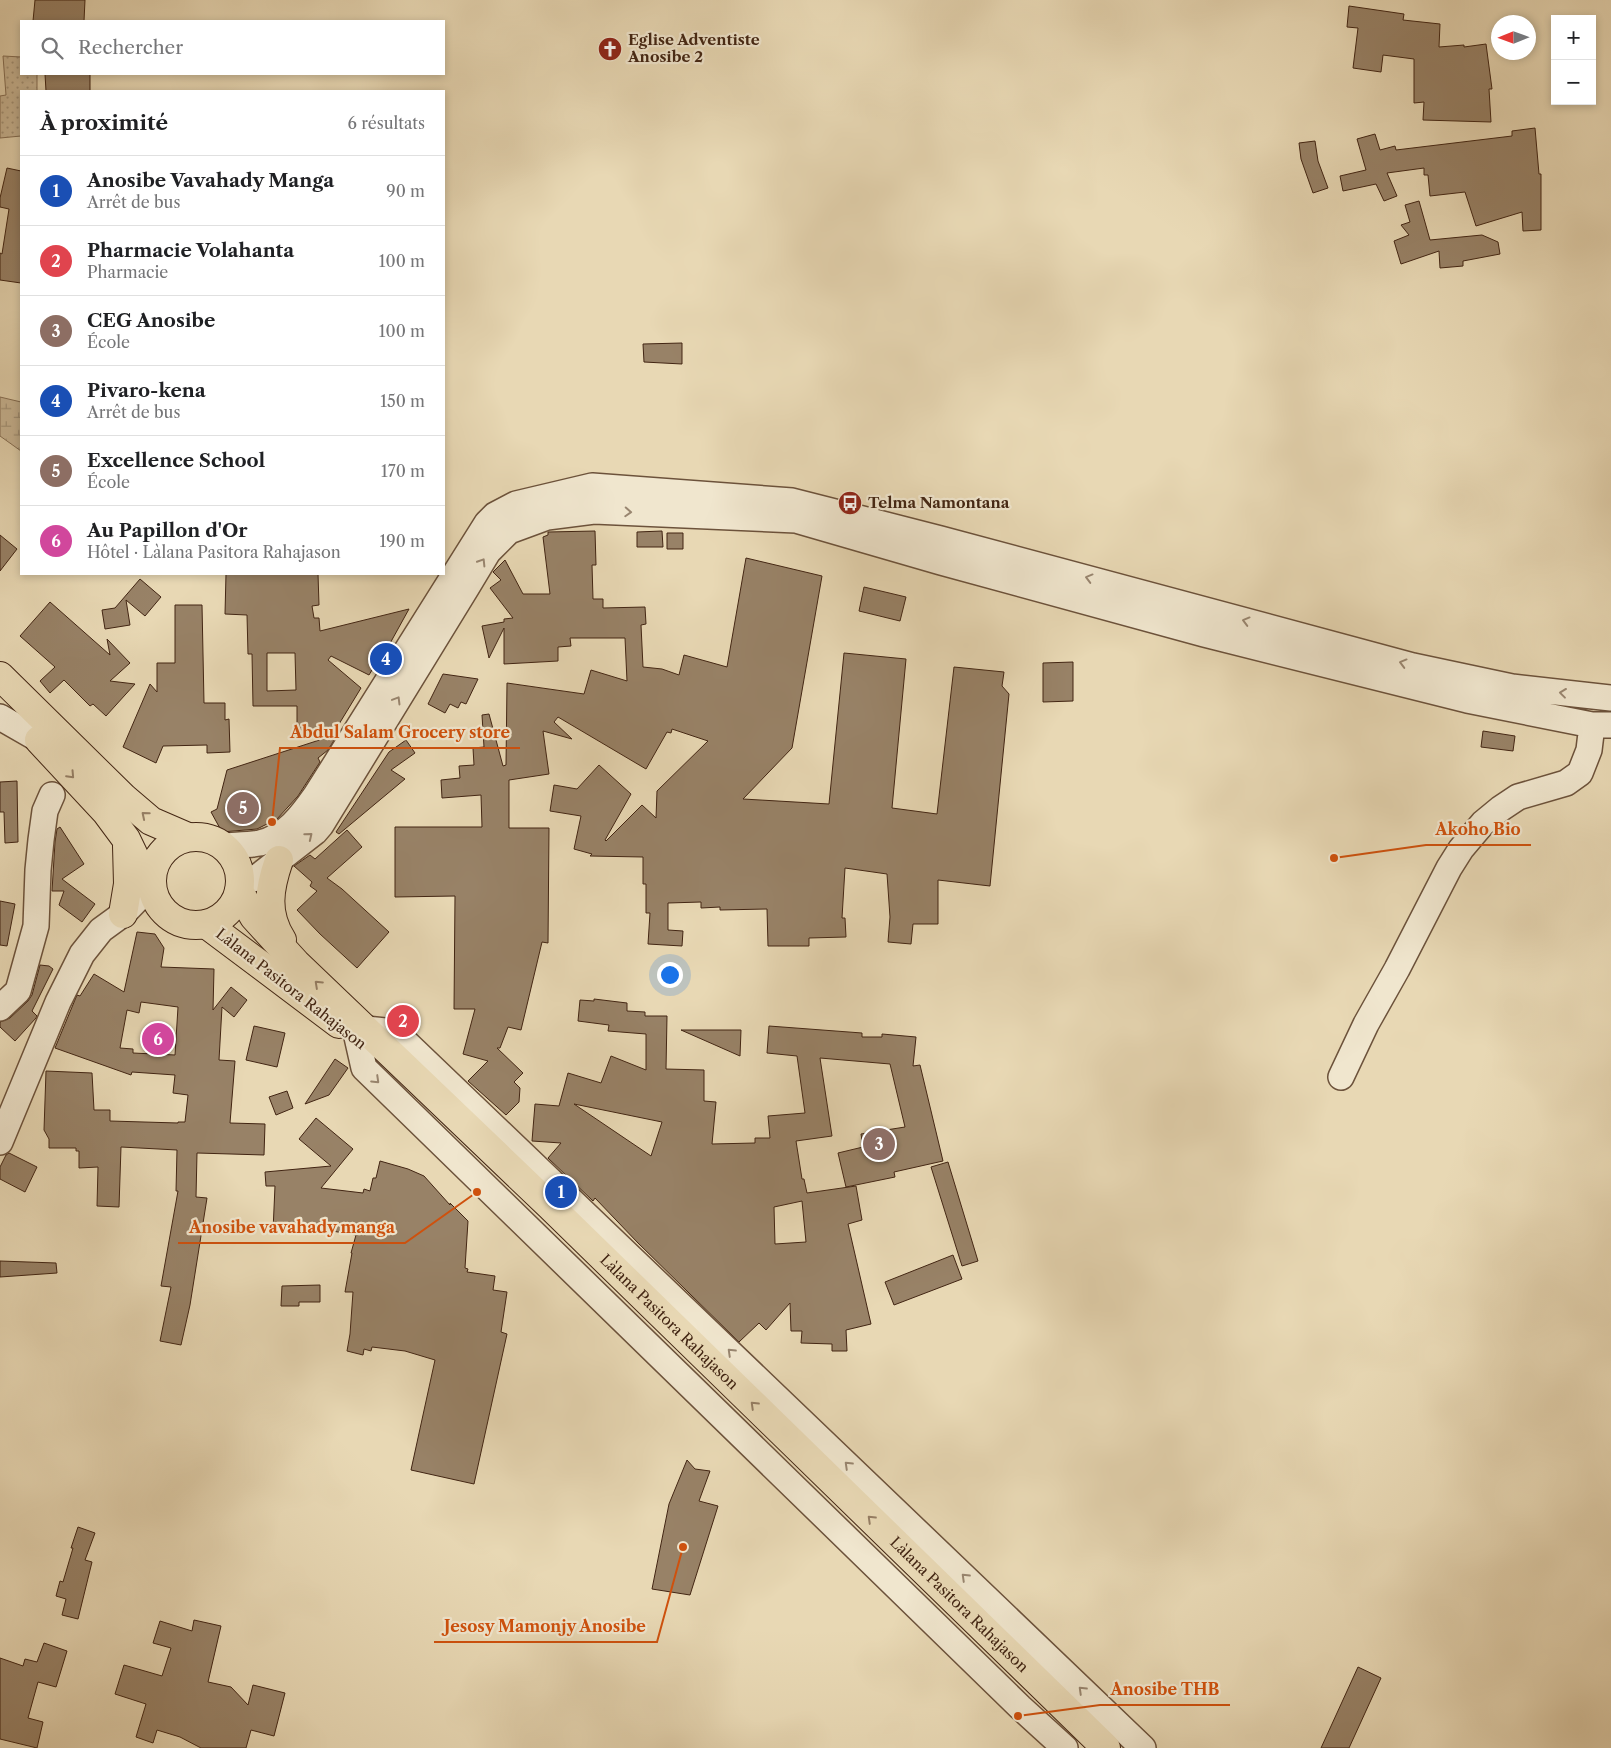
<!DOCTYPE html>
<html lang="fr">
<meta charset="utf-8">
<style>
body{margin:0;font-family:"Libre Caslon Text",serif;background:#f2f2f2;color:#202124}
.controls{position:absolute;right:15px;top:15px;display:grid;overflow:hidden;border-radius:0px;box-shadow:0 2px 8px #0003}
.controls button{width:45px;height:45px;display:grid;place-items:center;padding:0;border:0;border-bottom:1px solid #e0e0e0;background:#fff;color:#202124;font:25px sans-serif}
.compass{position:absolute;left:1491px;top:15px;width:45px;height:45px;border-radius:50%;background:#fff;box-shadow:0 2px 8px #0003;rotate:269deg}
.you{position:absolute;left:669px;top:974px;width:18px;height:18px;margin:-12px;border:4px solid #fff;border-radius:50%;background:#1a73e8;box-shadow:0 0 0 8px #1a73e833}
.badge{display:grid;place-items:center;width:32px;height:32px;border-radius:50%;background:#8f2418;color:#fff;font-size:16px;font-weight:700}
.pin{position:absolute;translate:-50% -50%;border:2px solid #fff;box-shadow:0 1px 5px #0006}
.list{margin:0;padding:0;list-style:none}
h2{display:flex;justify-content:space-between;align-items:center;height:65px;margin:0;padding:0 20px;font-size:21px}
h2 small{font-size:16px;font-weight:400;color:#757577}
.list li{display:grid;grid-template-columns:32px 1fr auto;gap:15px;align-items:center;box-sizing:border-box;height:70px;padding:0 20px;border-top:1px solid #e0e0e0}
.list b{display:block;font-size:19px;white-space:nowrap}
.list p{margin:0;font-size:16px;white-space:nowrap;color:#757577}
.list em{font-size:16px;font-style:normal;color:#757577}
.icon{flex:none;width:28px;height:28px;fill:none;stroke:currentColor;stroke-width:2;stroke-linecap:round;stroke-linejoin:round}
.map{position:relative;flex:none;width:1611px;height:1748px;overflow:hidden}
.search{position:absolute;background:#fff;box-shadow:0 2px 8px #0003;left:20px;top:20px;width:425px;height:55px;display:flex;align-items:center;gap:12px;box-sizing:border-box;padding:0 18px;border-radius:0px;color:#757577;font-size:19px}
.panel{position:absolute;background:#fff;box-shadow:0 2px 8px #0003;left:20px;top:90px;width:425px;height:485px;border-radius:0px}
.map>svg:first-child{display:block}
.green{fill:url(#green-dots);stroke:#877056}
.wetland{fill:url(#wetland-marsh);stroke:#877056}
.building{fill:#988267;stroke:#422513;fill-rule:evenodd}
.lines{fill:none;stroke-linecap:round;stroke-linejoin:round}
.minor-casing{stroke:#6c523b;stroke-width:28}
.major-casing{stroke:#422513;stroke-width:30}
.minor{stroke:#f0e6ce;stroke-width:25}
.major{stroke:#e8d8b4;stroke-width:28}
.oneway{stroke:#998670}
.oneway2{stroke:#957e64}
.labels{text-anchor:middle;stroke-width:4.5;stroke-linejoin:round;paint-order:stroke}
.poi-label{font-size:15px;font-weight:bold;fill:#422513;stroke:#f0e6ce;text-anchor:start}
.street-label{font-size:15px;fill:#422513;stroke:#f0e6ce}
.leader{fill:none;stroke:#cf510d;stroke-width:2}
.callout-dot{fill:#cf510d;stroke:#f0e6ce;stroke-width:2}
.callout-label{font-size:16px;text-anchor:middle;font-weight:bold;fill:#cf510d;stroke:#f0e6ce;stroke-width:4.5;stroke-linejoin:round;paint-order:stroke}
</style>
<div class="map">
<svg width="1611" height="1748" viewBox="0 0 1611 1748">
<defs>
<pattern id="green-dots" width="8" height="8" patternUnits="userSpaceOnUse" patternTransform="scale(1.25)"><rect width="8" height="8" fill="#ccba99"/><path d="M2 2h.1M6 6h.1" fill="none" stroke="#a7977c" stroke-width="1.8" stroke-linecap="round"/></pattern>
<pattern id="wetland-marsh" width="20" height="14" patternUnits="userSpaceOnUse" patternTransform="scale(1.25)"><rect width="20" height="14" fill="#ccba99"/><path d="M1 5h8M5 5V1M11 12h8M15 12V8" fill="none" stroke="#a7977c"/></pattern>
</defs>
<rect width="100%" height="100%" fill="#e8d8b4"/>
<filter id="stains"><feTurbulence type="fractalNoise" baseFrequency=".004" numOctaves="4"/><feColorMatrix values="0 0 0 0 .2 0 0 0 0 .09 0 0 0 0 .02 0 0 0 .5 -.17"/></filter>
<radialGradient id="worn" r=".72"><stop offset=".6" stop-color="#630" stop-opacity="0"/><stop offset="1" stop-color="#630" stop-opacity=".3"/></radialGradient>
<path class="green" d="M3,56l18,1v17h16v17h-16v45l-21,2v-42l6,-1z"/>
<path class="wetland" d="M0,397l21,5v49l-21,-15z"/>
<path class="building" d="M35,0h50l-1,21h-51z
M1349,6l55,8 -1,6 37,4 -1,23 25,-2v2l22,-3 6,45h-3l2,33 -68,-2 1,-18 -10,1v-44l-31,-4 -2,17 -28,-4 5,-40 -11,-1z
M45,74h45v17h-44z
M1535,128l4,46h2v56l-18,1 -1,-19 -46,14 -11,-34 -35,4 -2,-21h-4v-7l-37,5 10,23 -13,5 -8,-17 -33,7 -3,-15 26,-6 -9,-31 18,-5 5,16 15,-4 1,4 116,-14v-5z
M1315,141l3,20 10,27 -15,5 -12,-34 -2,-16z
M7,168l14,3v112l-21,-3v-27l2,1 7,-45 -9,-2v-9z
M1419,201l11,39 52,-5 16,7 2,12 -37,7v5l-23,2 -1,-17 -38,13 -7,-23 15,-6 -8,-10 9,-3 -5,-17z
M682,343v21l-38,-2 -1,-18z
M595,531l1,34h-4l1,34h10v9l42,-1 1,17 -5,1 2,42 19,2 17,6 5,-20 43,12 19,-109 76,18 -30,172 -49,51 86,5 15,-151 62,6 -14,149 45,6 17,-147 50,5 -2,14 7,8 -19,192 -52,-6v44h-25l-2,20 -23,-2 2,-25 -3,-43 -42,-6 -3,50h3l1,19 -37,1v8h-41l-1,-37 -47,1v-3l-19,1v-6l-33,1v27l15,1 -1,15 -34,-2 2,-31h-4v-29h-3v-27l-53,-1 2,-2 -18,-5 7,-33 -31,-5 4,-26 23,4 22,-24 32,29 -26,46 1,1 36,-36 14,13 1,-27 51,-50 -36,-12 -1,4 -4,-1 -21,37 -88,-52 -4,5 18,17 -29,-8 6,43 -40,6v48h40l-1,115 -6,-1 -21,88 -13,-3 -8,21h-3l26,25 -9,9 6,6 -1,14 -13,13 -38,-34 20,-20 -25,-7 12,-45h-21l1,-113 -60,1v-70h87l-1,-32 -39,3 -1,-18 19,-2 -1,-12 15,-1 -1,-17 11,-1 -2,-32 7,-1 14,52 3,-1 1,-82 77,11 7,-24 36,11 -2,-43h-55l1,8 -13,1v14l-54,3v-36l-15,30 -7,-32 22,-4v-3l9,-1 -23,-30 11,-8 -8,-8 12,-12 18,34h27l-7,-57 5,-2v-3z
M662,531l1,16h-26v-15z
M667,533h16v16h-16z
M0,535l17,14 -17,22z
M226,574h92l1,31 -7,1 2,12h5l1,13 89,-22 -32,58 -2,-2 -6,10 -38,-19 -3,4 33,28 -25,41 -39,1v-24h-44l-1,-52h-4l-1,-39 -22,-1zM267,653h28l1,37 -29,1z
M140,579l21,18 -16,19 -19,-16 4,25 -25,4 -3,-19 13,-2z
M864,587l42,10 -6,24 -41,-10z
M50,602l60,53 -3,-16 23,24 -20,18 25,3 -29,32 -13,-12 -3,2 -26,-26 -14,13 -10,-12 15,-14 -35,-31z
M175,605h27l2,98h21v17l4,-1 1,33 -23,1v-8l-44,1 -7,17 -33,-16 27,-63 7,8v-29h18z
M1073,662v39l-30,1v-39z
M443,674l35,5 -12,25 -5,-2 -3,6 -8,-4 -5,9 -17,-9z
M1483,731l32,5 -2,15 -32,-4z
M338,734l-10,16 -10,8 2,4 -22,34 -21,23 -20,10 -35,3 -11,-20 6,-3 10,-39z
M406,740l9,13 -24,17 14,9 -66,55 -3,-2 53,-80z
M17,781l1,61 -13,1 -1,-31h-4v-30z
M60,827l24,37 -22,15 33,25 -13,18 -23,-17 5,-14h-12l3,-49 2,-13z
M347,830l15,17 -35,31 15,11 47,43 -32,36 -37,-34 -23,-24 20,-19 -7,-5 2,-4 -18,-16 16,-11 5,4z
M0,901l15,3 -8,42 -7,-1z
M137,932l18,2 9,14 -3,19 53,2 -1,41 18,-23 16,13 -13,17 -12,-10 -3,53 16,1 -5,62 35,1 -1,31 -67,-2 -1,44 11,1 -17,107 -9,40 -21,-4 11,-54 -10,-1 17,-95h-2l1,-41 -56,-3 -2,60 -22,-1 1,-39 -19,1v-17h-3v-3h-27v-9l-5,-9 2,-59 46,2 2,37h16v11l68,2v-1h7l3,-27 -15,-2 2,-18 -43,-3 -1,3 -76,-27 22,-53 3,1 14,-22 30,18zM141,1002l37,5 -3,48 -42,-2v-4l-13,-1 7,-38 12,3z
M40,965l9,1 4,3 -21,42 5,5 -1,2 -21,23 -15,-14v-5l10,-4 18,-17 4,-6z
M594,999l33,4v8l18,1v4h22l-1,53 38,1v31l12,1 -4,42 43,-1v-5h15l-2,-22 37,-3 -8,-57 -30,-3 2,-27 93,7v4h20v-3l34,3 -3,29 7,-1 23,96 -49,11 1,5 -49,10 -8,-34 25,-6 -2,-13 44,-7 -15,-63 -70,-6 12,78 -36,5 6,38h2l3,14 49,-7 6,34 -14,4 23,100 -25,6 1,21h-15v-7l-31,-1 1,-12h-11l-1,-28 -24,27 -7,-7 -20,19 -101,-99 -43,-45 -2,3 -45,-43 13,-15 -29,-2 3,-37 24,2 9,-33 33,10 10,-27 35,14v-36l-38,-3 1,-6 -31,-4 2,-21 14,1zM574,1104l88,18 -11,34zM802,1201l4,41 -31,2 -1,-37z
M254,1026l31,7 -8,34 -31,-7z
M681,1030h60l-1,26z
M335,1059l13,9 -19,27 -24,9z
M287,1091l6,17 -17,7 -7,-18z
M316,1118l37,31 -32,39 42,5 1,-4 6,2 3,-13h3l4,-17 28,8 16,7 26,29v-2l18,18 -3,47 3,1 -1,3 28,4 -2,14 14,2 -6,40 6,2 -33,150 -63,-14 24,-110 -30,-9 -33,-4 -1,4 -7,-2 -1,6 -16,-4 3,-17 3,-42h-8l7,-39h-1l5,-18 -48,-8v6l-35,-2 2,-45h-9l-1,-14 66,-6 -32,-27z
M9,1153l28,14 -12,25 -25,-13v-12l6,-12z
M948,1162l30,99 -16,5 -31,-99z
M953,1255l9,24 -68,26 -9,-23z
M0,1261l56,2 1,10 -57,4z
M320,1285v17h-21v4h-18l1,-20z
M687,1460l8,9 15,2 -11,30 19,5 -28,89 -38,-6 17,-85z
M78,1527l17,6 -10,27 7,2 -14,57 -16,-4 4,-16 -10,-3 4,-15 3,1 10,-34h-2z
M194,1620l27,6 -13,56 23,5 17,18 5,-20 32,8 -11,43 -23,-6 -5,18h-45l-21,-11 -23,-7 -4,13 -17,-6 10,-33 -31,-10 9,-29 38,11 9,-28 -18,-5 7,-22 32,10z
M44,1643l23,8 -11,36 -18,-5 -10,36 15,4 -6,26 -37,-9v-81l23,8 2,-7 12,3z
M1358,1667l23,11 -32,70h-28z"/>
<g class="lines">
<g class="minor-casing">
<path id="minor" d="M0,717l38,22
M224,846c11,-1 24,-1 36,-3 26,-6 42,-28 56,-48l171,-272 8,-8 21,-11 76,-18 200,15 149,38 472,127 99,21 99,11
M240,883l16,-5 59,-46 6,-7 146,-238 21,-35 21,-21 38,-14 47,-6 202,9 145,42 263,72 263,66 125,25h19
M0,1008l18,-17 18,-65 2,-56 3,-30 4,-29 7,-16
M366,1029l29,3 748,716
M357,1037l7,31 656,639 45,41
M1341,1077l25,-53 31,-55 52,-101 12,-19 22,-26 17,-14 18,-12 48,-14 14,-10 9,-23 3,-25
M0,1142l58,-140 24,-48 19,-24 22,-16 29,-30"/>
</g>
<g class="major-casing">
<g id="major">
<path d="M0,676l124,122 27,23 37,16"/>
<path d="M39,740l67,72 20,27 14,29 12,16"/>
<circle cx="196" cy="881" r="44"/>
<path d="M279,860c-10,29 -14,53 3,80"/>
<path id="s1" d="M239,891l15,26 42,46 254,243 556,542"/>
<path d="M123,914l5,-30 -1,-38"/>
<path d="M206,924l133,100"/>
</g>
</g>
<use href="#minor" class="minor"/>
<use href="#major" class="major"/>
</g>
<defs><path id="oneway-chevron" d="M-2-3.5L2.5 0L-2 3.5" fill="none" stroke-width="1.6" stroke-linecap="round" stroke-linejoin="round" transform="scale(1.25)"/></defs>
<g class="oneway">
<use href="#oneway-chevron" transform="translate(628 512) rotate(3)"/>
<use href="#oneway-chevron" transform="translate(482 562) rotate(-58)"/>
<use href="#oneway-chevron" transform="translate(1089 578) rotate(-165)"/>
<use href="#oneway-chevron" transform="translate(1246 621) rotate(-165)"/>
<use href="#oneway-chevron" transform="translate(1403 663) rotate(-165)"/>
<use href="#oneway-chevron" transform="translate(1563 693) rotate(-173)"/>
<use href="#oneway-chevron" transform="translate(397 700) rotate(-59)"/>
<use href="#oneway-chevron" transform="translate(309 836) rotate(-39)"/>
<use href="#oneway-chevron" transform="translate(376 1080) rotate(44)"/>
<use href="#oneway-chevron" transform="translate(731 1352) rotate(-136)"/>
<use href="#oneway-chevron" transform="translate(848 1465) rotate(-136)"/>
<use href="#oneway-chevron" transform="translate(965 1577) rotate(-136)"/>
<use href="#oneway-chevron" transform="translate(1082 1690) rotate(-136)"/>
</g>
<g class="oneway2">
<use href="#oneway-chevron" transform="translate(71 775) rotate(47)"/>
<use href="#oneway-chevron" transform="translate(145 815) rotate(-140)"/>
<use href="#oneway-chevron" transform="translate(318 984) rotate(-137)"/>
<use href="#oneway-chevron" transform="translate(754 1405) rotate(-136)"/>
<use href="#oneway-chevron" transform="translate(871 1519) rotate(-136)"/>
</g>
<defs>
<g id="church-disc" transform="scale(1.25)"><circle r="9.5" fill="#8f2418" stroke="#f0e6ce"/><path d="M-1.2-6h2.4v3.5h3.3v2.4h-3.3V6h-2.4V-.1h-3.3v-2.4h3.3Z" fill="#fff"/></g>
<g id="bus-disc" transform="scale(1.25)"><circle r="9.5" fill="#8f2418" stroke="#f0e6ce"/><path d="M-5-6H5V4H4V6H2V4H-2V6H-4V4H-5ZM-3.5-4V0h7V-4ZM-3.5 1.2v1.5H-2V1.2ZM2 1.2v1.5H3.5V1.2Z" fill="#fff"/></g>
</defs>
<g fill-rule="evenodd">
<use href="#church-disc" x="610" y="49"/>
<use href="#bus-disc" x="850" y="503"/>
</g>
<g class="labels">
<g class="poi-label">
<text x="628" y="45">Eglise Adventiste<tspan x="628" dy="17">Anosibe 2</tspan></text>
<text x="868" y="508">Telma Namontana</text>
</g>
<g class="street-label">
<text transform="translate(291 989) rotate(38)" y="5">Làlana Pasitora Rahajason</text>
<text dy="5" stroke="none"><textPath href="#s1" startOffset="610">Làlana Pasitora Rahajason</textPath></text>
<text dy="5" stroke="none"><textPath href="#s1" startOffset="1015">Làlana Pasitora Rahajason</textPath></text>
</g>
</g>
<path class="leader" d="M272 822L280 748H520M1334 858L1426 845H1531M477 1192L405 1243H178M683 1547L657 1642H434M1018 1716L1100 1705H1230"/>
<g class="callout-dot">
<circle cx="272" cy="822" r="5"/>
<circle cx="1334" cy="858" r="5"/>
<circle cx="477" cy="1192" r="5"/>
<circle cx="683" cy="1547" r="5"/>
<circle cx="1018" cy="1716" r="5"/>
</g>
<g class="callout-label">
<text x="400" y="738">Abdul Salam Grocery store</text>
<text x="1478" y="835">Akoho Bio</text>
<text x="292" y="1233">Anosibe vavahady manga</text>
<text x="545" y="1632">Jesosy Mamonjy Anosibe</text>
<text x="1165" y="1695">Anosibe THB</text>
</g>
<rect width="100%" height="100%" filter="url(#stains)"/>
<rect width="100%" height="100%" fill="url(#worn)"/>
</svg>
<div class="controls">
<button>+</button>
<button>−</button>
</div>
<svg class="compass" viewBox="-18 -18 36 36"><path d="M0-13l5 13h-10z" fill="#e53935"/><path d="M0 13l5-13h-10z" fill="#757577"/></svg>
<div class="you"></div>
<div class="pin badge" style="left:561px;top:1192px;background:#1a4fb4">1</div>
<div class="pin badge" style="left:403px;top:1021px;background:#e0444e">2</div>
<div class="pin badge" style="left:879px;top:1144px;background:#8d6e63">3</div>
<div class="pin badge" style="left:386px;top:659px;background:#1a4fb4">4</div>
<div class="pin badge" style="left:243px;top:808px;background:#8d6e63">5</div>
<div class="pin badge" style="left:158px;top:1039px;background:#d1479c">6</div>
<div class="search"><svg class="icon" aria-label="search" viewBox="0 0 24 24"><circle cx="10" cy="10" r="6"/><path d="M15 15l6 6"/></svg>Rechercher</div>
<section class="panel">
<h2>À proximité<small>6 résultats</small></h2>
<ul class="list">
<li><span class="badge" style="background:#1a4fb4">1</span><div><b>Anosibe Vavahady Manga</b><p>Arrêt de bus</p></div><em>90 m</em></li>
<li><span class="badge" style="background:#e0444e">2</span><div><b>Pharmacie Volahanta</b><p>Pharmacie</p></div><em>100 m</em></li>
<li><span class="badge" style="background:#8d6e63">3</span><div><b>CEG Anosibe</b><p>École</p></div><em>100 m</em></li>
<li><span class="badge" style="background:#1a4fb4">4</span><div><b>Pivaro-kena</b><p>Arrêt de bus</p></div><em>150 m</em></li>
<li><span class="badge" style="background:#8d6e63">5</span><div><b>Excellence School</b><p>École</p></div><em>170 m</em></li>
<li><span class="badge" style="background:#d1479c">6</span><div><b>Au Papillon d'Or</b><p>Hôtel · Làlana Pasitora Rahajason</p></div><em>190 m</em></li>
</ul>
</section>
</div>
